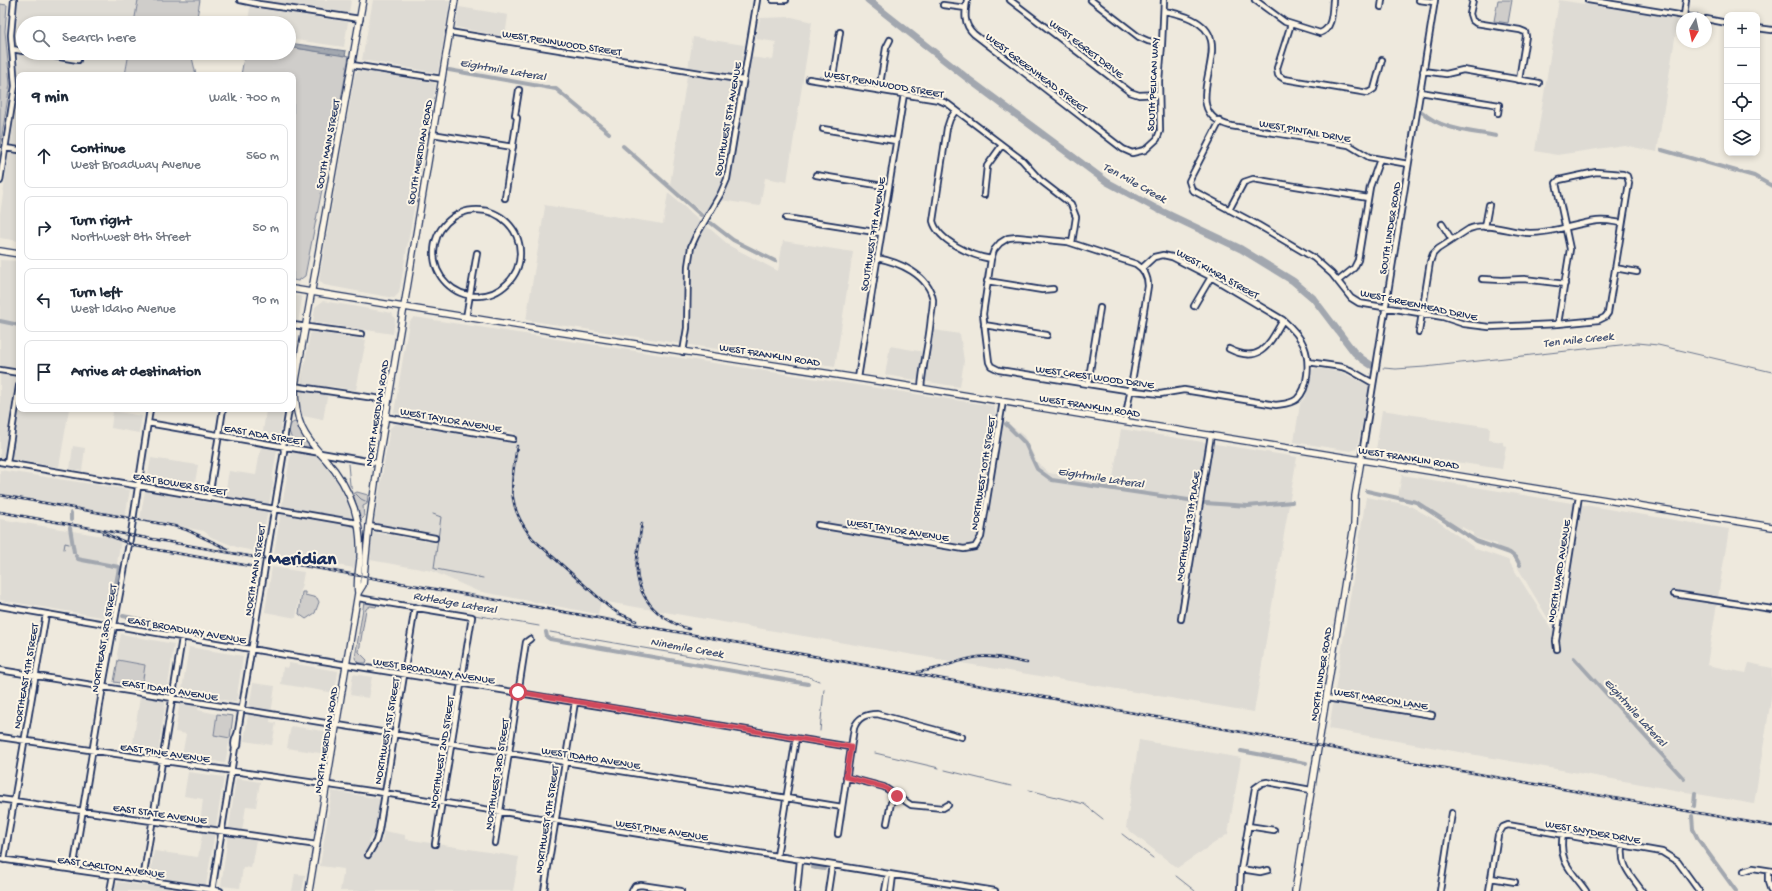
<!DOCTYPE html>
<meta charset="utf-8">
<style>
body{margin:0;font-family:"Gochi Hand",sans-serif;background:#f2f2f3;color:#1f2937}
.controls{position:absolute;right:12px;top:12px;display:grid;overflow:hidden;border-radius:8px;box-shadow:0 2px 6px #0003}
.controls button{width:36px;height:36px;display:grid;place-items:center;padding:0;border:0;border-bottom:1px solid #e0e1e3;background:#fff;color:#1f2937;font:20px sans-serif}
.compass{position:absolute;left:1676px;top:12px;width:36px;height:36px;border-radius:50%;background:#fff;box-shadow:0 2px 6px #0003;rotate:189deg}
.stop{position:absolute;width:12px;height:12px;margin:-9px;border:3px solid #d1495b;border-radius:50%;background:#fff}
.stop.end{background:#d1495b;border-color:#fff;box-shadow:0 1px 4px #0008}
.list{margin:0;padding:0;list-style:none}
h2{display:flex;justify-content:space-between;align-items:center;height:52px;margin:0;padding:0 16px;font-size:17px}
h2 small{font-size:13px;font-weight:400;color:#747a83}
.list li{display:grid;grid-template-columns:26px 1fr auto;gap:12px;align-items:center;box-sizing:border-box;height:64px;margin:0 8px 8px;padding:0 8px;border:1px solid #e0e1e3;border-radius:8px}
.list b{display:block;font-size:15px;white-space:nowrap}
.list p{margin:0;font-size:13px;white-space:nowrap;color:#747a83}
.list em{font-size:13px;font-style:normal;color:#747a83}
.icon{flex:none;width:22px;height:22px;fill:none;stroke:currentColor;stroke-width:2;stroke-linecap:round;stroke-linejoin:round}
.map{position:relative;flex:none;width:1772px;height:891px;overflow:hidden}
.search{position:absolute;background:#fff;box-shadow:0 2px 6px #0003;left:16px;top:16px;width:280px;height:44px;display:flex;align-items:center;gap:10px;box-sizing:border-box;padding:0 14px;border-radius:22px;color:#747a83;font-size:15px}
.panel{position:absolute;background:#fff;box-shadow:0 2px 6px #0003;left:16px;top:72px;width:280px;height:340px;border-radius:8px}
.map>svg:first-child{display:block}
.built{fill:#dedbd4}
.green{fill:#cfcdca;stroke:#757e94}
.water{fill:#a2a7af;stroke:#6c778f}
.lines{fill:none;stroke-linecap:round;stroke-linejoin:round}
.stream{stroke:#6c778f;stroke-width:1}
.canal{stroke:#a2a7af;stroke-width:4}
.river{stroke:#a2a7af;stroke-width:7}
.minor-casing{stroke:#1b2f5e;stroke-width:8}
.major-casing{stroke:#1b2f5e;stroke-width:8}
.minor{stroke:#fcf5e5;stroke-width:4.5}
.major{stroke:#fcf5e5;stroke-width:5.5}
.rail-casing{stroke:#1b2f5e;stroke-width:2.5}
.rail{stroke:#fcf5e5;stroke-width:1;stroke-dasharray:3;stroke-linecap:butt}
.route{stroke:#d1495b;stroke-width:5}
.labels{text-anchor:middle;stroke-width:4;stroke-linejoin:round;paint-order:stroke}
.street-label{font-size:11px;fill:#1b2f5e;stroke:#fcf5e5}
.water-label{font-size:12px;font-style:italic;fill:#445376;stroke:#fcf5e5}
.town-label{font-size:19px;font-weight:bold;fill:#1b2f5e;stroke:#fcf5e5}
</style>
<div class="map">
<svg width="1772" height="891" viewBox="0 0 1772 891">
<rect width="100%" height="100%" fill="#eee9dd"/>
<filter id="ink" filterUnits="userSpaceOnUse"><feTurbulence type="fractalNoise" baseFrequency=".025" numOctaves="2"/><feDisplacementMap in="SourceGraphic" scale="8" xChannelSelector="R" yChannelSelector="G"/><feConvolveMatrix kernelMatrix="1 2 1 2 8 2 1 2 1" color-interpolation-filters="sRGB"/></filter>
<g filter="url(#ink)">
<path class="built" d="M18,0h120l-4,23h-111v30h106l-4,22h-106l-2,-30z
M257,0h94l-2,13z
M373,0h77l-12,73 -76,-13z
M1559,0l119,19 -21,133 -33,-7 -67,10 -22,-4z
M250,7l98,15 -4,25 -55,-8v-16h-41z
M459,7l49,8 -3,22 -49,-10z
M792,17l20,5 -25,160 -22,-4 -5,28 -46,-7 -10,15 -34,-29 23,-148 51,8 -2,11 31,4 3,-18 -20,-3 4,-21z
M361,70l75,13 -37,210 -5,5 -70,-13 -5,-5 36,-207z
M19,89v152l-19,-3v-24z
M668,193l62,53 48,25 5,-30 70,11 -18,115 -309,-47 19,-113 -1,-2 119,19z
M0,260l19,1v148h50l-10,58 -59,-9z
M293,295l7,1 2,2 -4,25 -5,-1z
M323,301l69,12 3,6 -2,15 -80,-12 2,-15z
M414,317l580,89 3,14 8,1 19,15 13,26 12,11 63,11 9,-55 176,28 -43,255 -305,-51 -348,-60 -3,13 -121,-23 -45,-20 -62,-11 2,-28 63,11 2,-8 -63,-12 16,-95 5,-4 117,19 2,-11 -120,-19 15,-91z
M934,330l26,4 4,27 -4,26 -75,-12 5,-29 40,7z
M313,332l53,8 -10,50 -27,-4 -6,34 -20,-4 -3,-10 2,-28 8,-44z
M1316,368l25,4 29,14 -13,62 -6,3 -57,-9 6,-38 6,-8 4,-25z
M261,409h24l-1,4h-1l-5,29 -16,-3 4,-29z
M1382,410l108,17 -1,13 14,2v3l3,1 -4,23 -126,-19z
M113,411l29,5 -3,17 -28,-5z
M73,446l12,2 -3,23 -12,-2z
M261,446l16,4 -5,29 1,4 -13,69 -21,-4 -28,-11 -7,-6 -64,-12 11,-61 47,7 -6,35 31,5 6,-34 27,4z
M291,452l28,5 19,26 9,18 8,30 2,19 -1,13 -2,5 -80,-14z
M0,470l130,20 -5,27 -125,-20z
M1402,475l327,54 -22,136 39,8 3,-10 23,5v25l-18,111 -425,-75 37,-232 33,6 13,4 27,15 37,27 32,11 44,70 1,-11 -3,3 -32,-54 3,-4 -7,-10 -17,-8v-2l-21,-6 -3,-2v-3l-11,-6 -1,3 -33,-23 -30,-10z
M0,519l121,20 -13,79 -108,-18z
M272,567l32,5 -8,46 -31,-6z
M121,634l53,10 -16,109 -26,-4 13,-84 -27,-5 -1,-6z
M189,647l54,9 -7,46 -35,-6 -3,14 19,4 -3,21 16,3 -5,25 -43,-7 4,-22 -11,-2z
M289,663l49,8 -3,22 -54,-9 2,-17 5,1z
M353,674l19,3 -4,21 -18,-3z
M253,683l22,3 -5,36 6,1 -4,22 -28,-4z
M291,726l39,6 -4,22 -39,-6z
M1139,740l102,18 -13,76 -51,34 -51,-40z
M188,772l36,5 -19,114h-91l1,-6 4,-3 29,4 6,-35 44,6 6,-33h-4l3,-25 -19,-3z
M236,778l24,4 -4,25 -10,-1 -5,32 15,2 -5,28 -8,-1 -3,21 -19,-2z
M332,791l49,8 -5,31 -8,11 14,1 2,-11 21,4v4l114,18 -6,34h-173l4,-22 -24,-3z
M295,874l10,1 -3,16h-10z"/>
<path class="green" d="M138,0h62l-4,23h-62z
M1498,0h14l-4,23 -14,-2z
M0,4l7,1 -2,26 5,53 -10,64z
M289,47l60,9 -18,100 -6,18 -20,102 -7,5 -5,-1v-205h-52l4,-22h44z
M129,53h62l5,22h-71z
M294,422l3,1 14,26 -16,-3 -2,-3 -4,-12 2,-7z
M357,492l11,3 -1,9 -4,2 1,11 -3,3 -8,-26z
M302,592h3v3l12,3 2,4 -4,11 -9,6 -7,-5z
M364,602l13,2 -1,3 -6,-1 -4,3 -7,43 8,8 -1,3h-8l-3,-5z
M118,660l27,5 -3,21 -28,-4z
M217,714l16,2 -3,22 -16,-3z"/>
<path class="water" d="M289,43l57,8 -1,5 -56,-9z"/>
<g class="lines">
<path class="stream" d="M1383,368l13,1 29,-2 213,-24 20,2 114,27
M348,464l2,21 2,3
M356,494l5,5 6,3
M433,514l8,3 -7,51 2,1 47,9
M64,549l1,-6 4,1
M367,597l45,8
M474,615l65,11
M550,632l257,44 12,5
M820,731l4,-42
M875,753l64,15
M945,770l66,16
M1029,790l55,14 19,15
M1122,834l31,24
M1176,876l19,15"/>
<path class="canal" d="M449,70l107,19 53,44
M1422,112c19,18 49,19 74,24
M623,146l78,69
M1662,150l92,26 18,10
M711,223l22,17 42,21
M0,321l19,4
M1006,424l19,19 12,26 15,11 143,21
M1367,491l49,11 60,39 34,12 6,5 4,7
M1205,503l43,3 44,-4
M71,513v7
M70,528l4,24
M76,556l2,3 4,1 37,7 -6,33
M112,604l-1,9 2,1
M123,616l29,6
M546,632l1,5 3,2 258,45
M1574,658l110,121
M1241,751l65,12
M1694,806l1,-13
M1692,816l1,13 5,10 38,52
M812,867l4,1
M818,868l6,1"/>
<path class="river" d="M868,0l99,78 140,104 50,27 84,40 52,32 20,17 41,54 8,7 9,6"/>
<g class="minor-casing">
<path id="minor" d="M240,0l19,4 101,15
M773,0h13
M967,0c-2,13 -4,24 7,34l149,115 9,4 13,-3 12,-11 3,-8 -1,-50 3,-37 2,-44
M1010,0l120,92 9,3 20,-1
M1091,0l48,37 9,4 14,3
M1255,0l30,22 35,11c13,-4 12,-22 13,-33
M1419,0l15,2
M1473,0l-3,14 2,6 4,3 44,7 5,2 1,4 -7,44
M1588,0l109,18
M943,5l23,3
M1381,7l1,-7
M1164,11c17,3 42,9 47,29 7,28 -28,74 20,86l118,19 20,12 39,7
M1684,16l2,-16
M1706,19l21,4
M1291,24l-14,44 1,7 6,4 84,14 6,-4 8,-29
M1757,28l15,2
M449,32l294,48
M12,49l11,2
M36,53l42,7
M352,65l90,14
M1423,71l23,3 17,-4 76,13
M809,79l130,21 9,4 74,56 18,20 31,24 5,13 -4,26
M832,83l8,-51
M879,90l7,-42 4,-8
M1420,92l79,13 -1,8
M956,110l-6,9 -3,9 -14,93c5,20 39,35 58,38
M1220,121l-29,56 -2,4 3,9 66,35 56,33 18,16 19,24 8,5 84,14 21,7 25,3 69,-3 41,-4 6,-3 3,-4 21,-130 -2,-7 -4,-2 -27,-2 -37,8 -3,3 14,66 -12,75
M823,129l73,12
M432,134l81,13
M5,148l14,2
M816,175l73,12
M0,181l15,-95 -4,-51 3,-35
M984,195l3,-29 15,-21
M505,198l12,-80 -2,-3 4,-25
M1229,210l15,-28 9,-3 115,19
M434 253a43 43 0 1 1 86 0a43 43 0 1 1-86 0Z
M786,218l95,15
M1442,224l10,16
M1485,227l4,-22
M877,258c22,4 52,17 56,42 0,5 -1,12 -2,18 -2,24 -8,46 -10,70
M1615,268l22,4
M1482,279l20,1 22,-1 41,5
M987,281l55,9 11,-1
M1338,281l16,-13 4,-8 12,-73 10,-28
M1194,306l17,-29
M466,318l11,-65
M293,325l68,9
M984,325l63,10
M1419,332l11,-70 3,-8 5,-5 31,-20c18,-8 42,4 61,4 23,0 44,-9 67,-12 9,-1 17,1 25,2
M1229,349c32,16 40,-5 54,-29
M683,352l4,-24 1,-62 3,-19 5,-11 25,-43 6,-14 30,-179
M1308,362l34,5 8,3 23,13
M0,370l19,3
M858,378l46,-284
M1088,384l12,-76
M293,386l95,14
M385,417l128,22
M1125,421c8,-45 16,-90 23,-135 0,-10 -4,-17 -12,-22l-68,-22 -51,-5 -9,1 -8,5 -6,7 -3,9 -8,55 6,48 2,4 8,4 127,20 34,4 24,-4 92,15c7,-1 15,-1 21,-6 12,-11 13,-38 7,-53 -4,-9 -13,-19 -21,-26l-72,-43 -39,-20 -9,-2 -9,2 -12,11
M148,423l230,40
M1361,460l74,-460
M0,462l357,61
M7,463l12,-77
M209,497l14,-88
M818,525l146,24 11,-2 6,-10 22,-136
M369,526l66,12
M1674,594l98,15
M358,598l114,19 -37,227
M0,606l286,49 565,92
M1181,619l30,-184
M1557,649l-1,-8 23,-145
M0,670l842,137
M1326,698l106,17
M0,737l384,56 611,98
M235,748l3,-2 1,-10 -1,-3
M846,777l38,10 27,18 32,3 5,-3
M0,799l317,46
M887,823l4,-20 6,-7
M1248,826l26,4
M838,834l16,-106c4,-11 12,-14 23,-14l85,23
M1563,834c-5,28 8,36 23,57
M495,843l31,-201 4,-3
M1623,845c-3,21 7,29 19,46
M368,855l8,-14 3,-11 36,-223
M777,856l19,-118
M0,859l220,32
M4,860l42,-246
M1241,869l19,3 8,-2
M73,870l31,-190 27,-147 19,-124
M1744,871l9,-3 19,3
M1768,871v11l3,9
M1491,878l24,4
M143,880l39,-242
M110,891l3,-16
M212,891l23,-143c-3,-7 2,-11 3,-17l46,-280 -1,-5 6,-37
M544,891l31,-189
M632,891l3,-5 6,-1 40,6
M797,891l3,-31
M828,891l4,-26
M885,891l3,-17
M891,891l2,-16
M1240,891l1,-22 14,-81 7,-5 5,-1 44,8
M1440,891l12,-78
M1489,891l9,-56 5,-8 5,-2 154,27 16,10 21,29"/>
</g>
<g class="major-casing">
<path id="major" d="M0,251l19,3
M293,289l259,42 331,51 889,145
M358,593c-2,-12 1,-22 2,-34 1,-17 -1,-35 -6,-51 -6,-18 -16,-35 -28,-48 -9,-10 -18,-19 -24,-32 -6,-13 -7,-27 -7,-42l68,-386
M309,891l49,-298 5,-8 6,-59 9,-63 77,-463
M1295,891l59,-366 1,-29 6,-36"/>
</g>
<use href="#minor" class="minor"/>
<use href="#major" class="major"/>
<g class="rail-casing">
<path id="rail" d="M517,446c-6,40 -11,60 16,93l76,68 9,6 18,8
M0,495l174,31 13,4 41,19
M0,512l1772,314
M642,523c-2,12 -4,25 -5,37 -3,36 20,59 52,69
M103,533l32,13 115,20
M918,672c21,-2 39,-12 60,-15 16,-2 33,3 49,6"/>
</g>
<use href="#rail" class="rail"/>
</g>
</g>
<g class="lines" filter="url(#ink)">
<path class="route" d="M518,692l333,55 -5,30 38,10 13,9"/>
</g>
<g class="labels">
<g class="street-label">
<text transform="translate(562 42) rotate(9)" y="4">WEST PENNWOOD STREET</text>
<text transform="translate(1087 48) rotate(37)" y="4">WEST EGRET DRIVE</text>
<text transform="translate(1037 72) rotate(37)" y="4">WEST GREENHEAD STREET</text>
<text transform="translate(884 83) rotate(10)" y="4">WEST PENNWOOD STREET</text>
<text transform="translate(1152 84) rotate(-87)" y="4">SOUTH PELICAN WAY</text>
<text transform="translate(727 119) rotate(-80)" y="4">SOUTHWEST 5TH AVENUE</text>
<text transform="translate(1305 130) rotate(10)" y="4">WEST PINTAIL DRIVE</text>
<text transform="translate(327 144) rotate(-79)" y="4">SOUTH MAIN STREET</text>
<text transform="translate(419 152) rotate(-80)" y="4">SOUTH MERIDIAN ROAD</text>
<text transform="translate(1389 228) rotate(-81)" y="4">SOUTH LINDER ROAD</text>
<text transform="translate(872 234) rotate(-81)" y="4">SOUTHWEST 7TH AVENUE</text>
<text transform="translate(1218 273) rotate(29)" y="4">WEST KIMRA STREET</text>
<text transform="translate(1419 304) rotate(12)" y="4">WEST GREENHEAD DRIVE</text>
<text transform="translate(770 354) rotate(9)" y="4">WEST FRANKLIN ROAD</text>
<text transform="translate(1095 376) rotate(8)" y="4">WEST CREST WOOD DRIVE</text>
<text transform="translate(1090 405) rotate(9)" y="4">WEST FRANKLIN ROAD</text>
<text transform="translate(376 413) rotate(-81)" y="4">NORTH MERIDIAN ROAD</text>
<text transform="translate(451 419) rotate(10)" y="4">WEST TAYLOR AVENUE</text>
<text transform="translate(264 434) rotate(10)" y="4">EAST ADA STREET</text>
<text transform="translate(1409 457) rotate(9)" y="4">WEST FRANKLIN ROAD</text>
<text transform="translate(982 473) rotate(-81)" y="4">NORTHWEST 10TH STREET</text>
<text transform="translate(180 483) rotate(10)" y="4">EAST BOWER STREET</text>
<text transform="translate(1187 526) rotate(-81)" y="4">NORTHWEST 13TH PLACE</text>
<text transform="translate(898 529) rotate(9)" y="4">WEST TAYLOR AVENUE</text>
<text transform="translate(254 570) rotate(-81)" y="4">NORTH MAIN STREET</text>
<text transform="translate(1558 571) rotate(-81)" y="4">NORTH WARD AVENUE</text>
<text transform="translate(187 629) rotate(10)" y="4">EAST BROADWAY AVENUE</text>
<text transform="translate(103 638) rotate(-80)" y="4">NORTHEAST 3RD STREET</text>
<text transform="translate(434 670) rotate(9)" y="4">WEST BROADWAY AVENUE</text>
<text transform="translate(1320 674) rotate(-81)" y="4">NORTH LINDER ROAD</text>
<text transform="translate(25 676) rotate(-80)" y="4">NORTHEAST 4TH STREET</text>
<text transform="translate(170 689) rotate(9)" y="4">EAST IDAHO AVENUE</text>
<text transform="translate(1381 698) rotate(9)" y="4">WEST MARCON LANE</text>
<text transform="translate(386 731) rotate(-80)" y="4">NORTHWEST 1ST STREET</text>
<text transform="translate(325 740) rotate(-81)" y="4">NORTH MERIDIAN ROAD</text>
<text transform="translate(165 752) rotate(8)" y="4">EAST PINE AVENUE</text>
<text transform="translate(441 752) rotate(-81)" y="4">NORTHWEST 2ND STREET</text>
<text transform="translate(591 757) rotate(9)" y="4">WEST IDAHO AVENUE</text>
<text transform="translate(496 774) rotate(-81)" y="4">NORTHWEST 3RD STREET</text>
<text transform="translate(160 813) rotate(8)" y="4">EAST STATE AVENUE</text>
<text transform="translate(546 819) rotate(-81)" y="4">NORTHWEST 4TH STREET</text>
<text transform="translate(662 829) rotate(9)" y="4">WEST PINE AVENUE</text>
<text transform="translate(1593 831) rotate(10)" y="4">WEST SNYDER DRIVE</text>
<text transform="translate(111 866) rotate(8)" y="4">EAST CARLTON AVENUE</text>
</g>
<g class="water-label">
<text transform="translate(503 69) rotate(10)" y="4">Eightmile Lateral</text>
<text transform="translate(1135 182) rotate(29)" y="4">Ten Mile Creek</text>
<text transform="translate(1578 339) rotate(-6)" y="4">Ten Mile Creek</text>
<text transform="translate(1101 477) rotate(9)" y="4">Eightmile Lateral</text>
<text transform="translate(455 602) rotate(10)" y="4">Rutledge Lateral</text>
<text transform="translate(687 647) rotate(10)" y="4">Ninemile Creek</text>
<text transform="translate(1636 712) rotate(48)" y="4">Eightmile Lateral</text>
</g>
<g class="town-label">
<text x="302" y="564">Meridian</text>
</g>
</g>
</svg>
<div class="controls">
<button>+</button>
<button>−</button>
<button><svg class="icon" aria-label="locate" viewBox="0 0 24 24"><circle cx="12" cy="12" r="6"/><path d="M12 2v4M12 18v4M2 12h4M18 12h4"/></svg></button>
<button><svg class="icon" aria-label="layers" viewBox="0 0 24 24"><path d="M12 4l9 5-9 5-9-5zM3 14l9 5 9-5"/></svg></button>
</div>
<svg class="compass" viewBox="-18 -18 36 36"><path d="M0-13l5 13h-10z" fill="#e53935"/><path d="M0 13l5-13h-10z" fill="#747a83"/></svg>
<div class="stop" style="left:518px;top:692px"></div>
<div class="stop end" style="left:897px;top:796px"></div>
<div class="search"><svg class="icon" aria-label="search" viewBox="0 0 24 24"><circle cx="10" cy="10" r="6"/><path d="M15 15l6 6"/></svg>Search here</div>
<section class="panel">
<h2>9 min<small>Walk · 700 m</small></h2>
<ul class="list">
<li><svg class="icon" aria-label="ahead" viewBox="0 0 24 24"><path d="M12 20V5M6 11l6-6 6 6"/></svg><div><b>Continue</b><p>West Broadway Avenue</p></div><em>560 m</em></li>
<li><svg class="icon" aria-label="right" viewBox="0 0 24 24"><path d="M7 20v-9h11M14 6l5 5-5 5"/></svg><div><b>Turn right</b><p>Northwest 8th Street</p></div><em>50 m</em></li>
<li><svg class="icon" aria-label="left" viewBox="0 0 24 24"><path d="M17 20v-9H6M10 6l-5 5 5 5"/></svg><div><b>Turn left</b><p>West Idaho Avenue</p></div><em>90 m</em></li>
<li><svg class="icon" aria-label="arrive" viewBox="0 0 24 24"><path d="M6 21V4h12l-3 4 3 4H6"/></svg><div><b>Arrive at destination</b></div></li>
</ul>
</section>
</div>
